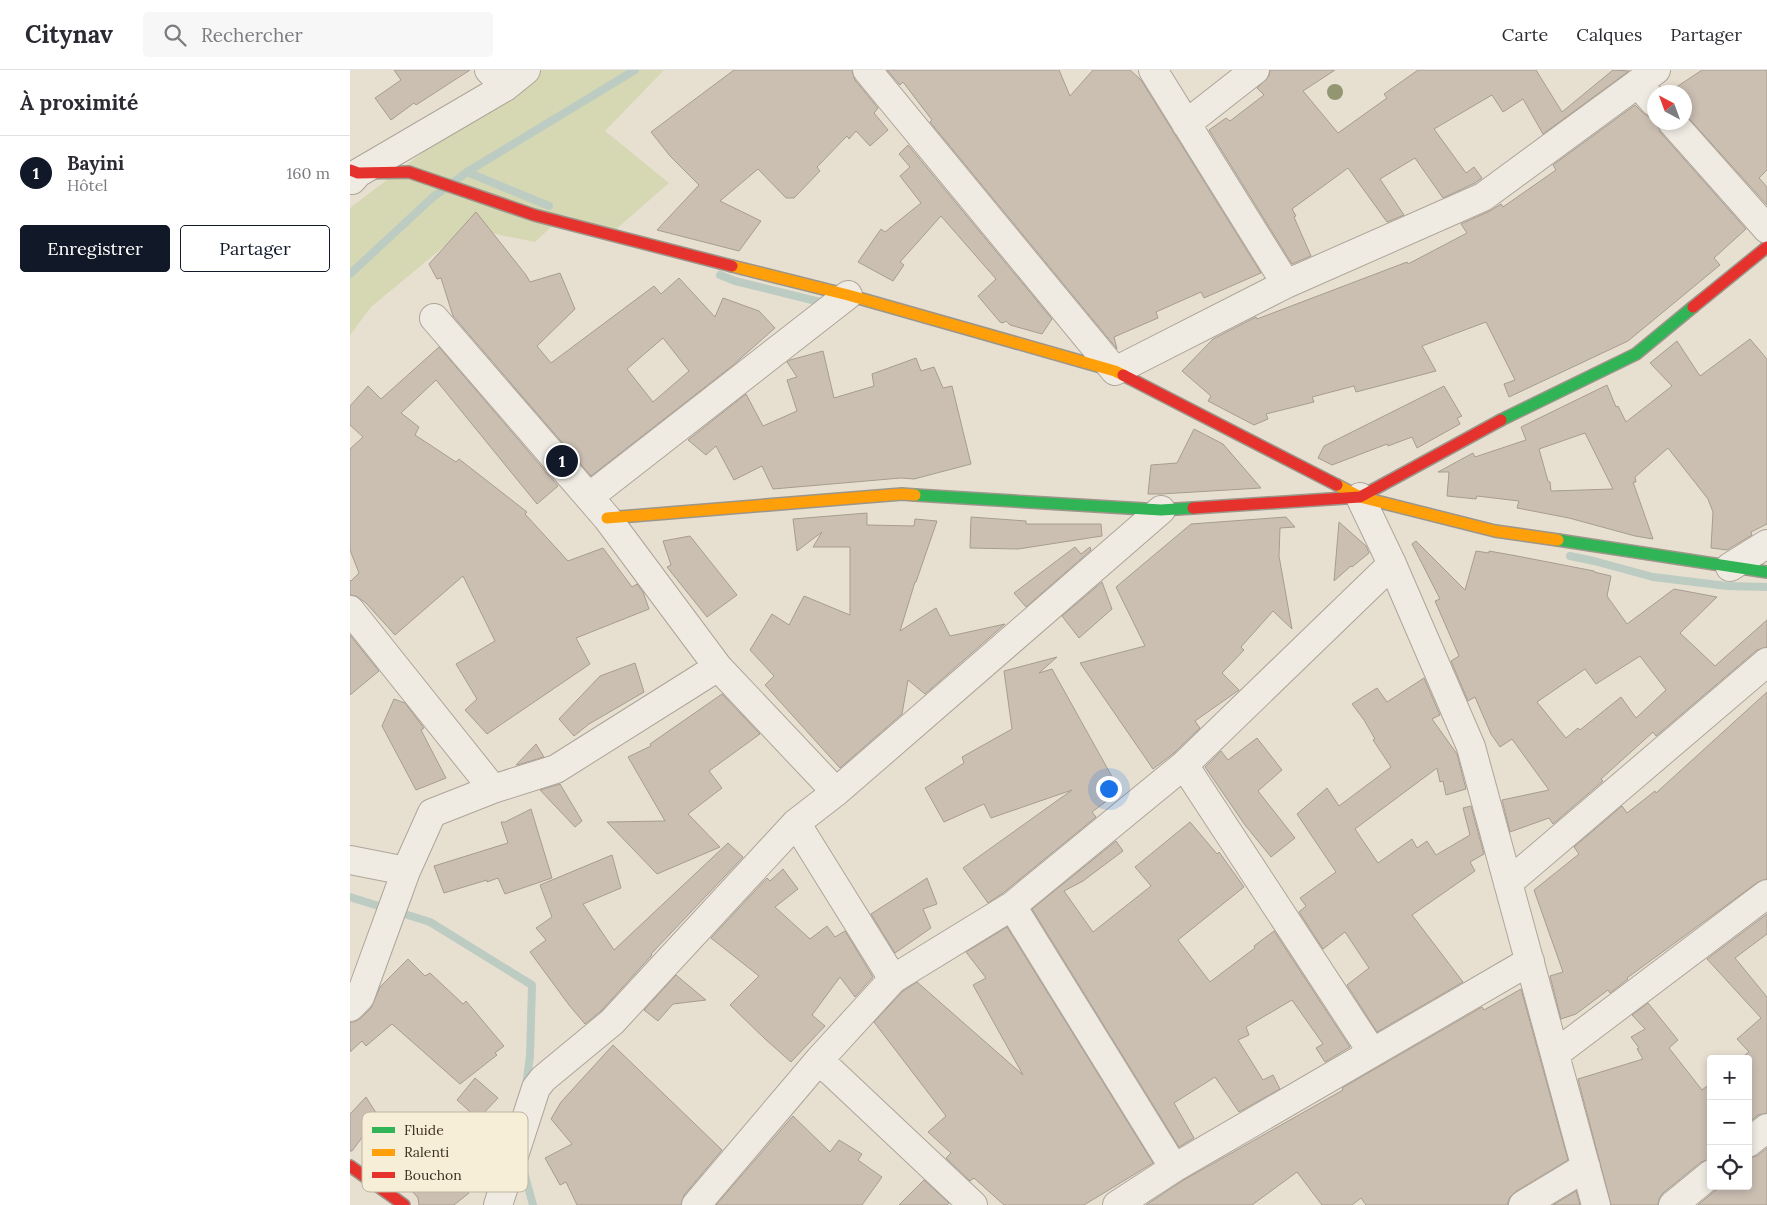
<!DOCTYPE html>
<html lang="fr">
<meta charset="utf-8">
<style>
body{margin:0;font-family:Lora,serif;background:#f7f7f7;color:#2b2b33}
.controls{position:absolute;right:15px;bottom:15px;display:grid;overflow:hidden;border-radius:5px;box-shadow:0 2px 8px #0003}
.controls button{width:45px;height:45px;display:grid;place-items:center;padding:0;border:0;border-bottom:1px solid #e1e1e2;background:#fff;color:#2b2b33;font:25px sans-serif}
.compass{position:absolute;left:1297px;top:15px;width:45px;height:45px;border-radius:50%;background:#fff;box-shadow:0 2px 8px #0003;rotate:319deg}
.you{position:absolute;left:758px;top:718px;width:18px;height:18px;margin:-12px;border:4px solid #fff;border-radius:50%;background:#1a73e8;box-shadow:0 0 0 8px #1a73e833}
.badge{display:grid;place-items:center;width:32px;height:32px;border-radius:50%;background:#111827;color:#fff;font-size:16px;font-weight:700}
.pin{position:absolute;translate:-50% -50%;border:2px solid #fff;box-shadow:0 1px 5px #0006}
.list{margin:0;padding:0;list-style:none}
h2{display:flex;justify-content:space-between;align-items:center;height:65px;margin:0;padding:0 20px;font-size:21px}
h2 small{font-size:16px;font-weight:400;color:#7c7c81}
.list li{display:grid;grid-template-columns:32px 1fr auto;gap:15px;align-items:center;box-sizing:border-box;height:75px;padding:0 20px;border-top:1px solid #e1e1e2}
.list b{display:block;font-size:19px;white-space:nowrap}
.list p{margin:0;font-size:16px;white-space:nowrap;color:#7c7c81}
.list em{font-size:16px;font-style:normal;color:#7c7c81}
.actions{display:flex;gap:10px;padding:15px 20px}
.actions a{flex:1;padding:11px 0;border:1px solid #111827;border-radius:5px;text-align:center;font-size:18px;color:#111827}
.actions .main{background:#111827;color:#fff}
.icon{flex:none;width:28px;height:28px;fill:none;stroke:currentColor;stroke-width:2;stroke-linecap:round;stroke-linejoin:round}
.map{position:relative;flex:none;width:1417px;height:1135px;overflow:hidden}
header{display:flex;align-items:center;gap:30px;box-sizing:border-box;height:70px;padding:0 25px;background:#fff;border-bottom:1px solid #e1e1e2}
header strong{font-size:24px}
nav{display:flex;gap:28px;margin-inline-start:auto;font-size:18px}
.search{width:350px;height:45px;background:#f7f7f7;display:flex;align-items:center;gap:12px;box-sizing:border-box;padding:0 18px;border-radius:5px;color:#7c7c81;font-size:19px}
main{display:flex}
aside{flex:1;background:#fff}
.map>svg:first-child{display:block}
.green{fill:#d6d7b3}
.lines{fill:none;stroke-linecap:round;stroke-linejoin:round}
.stream{stroke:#bcccc2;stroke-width:8}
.building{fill:#cbbfb2;stroke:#a89c90;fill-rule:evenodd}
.street-casing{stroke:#ada599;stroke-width:30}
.fast-casing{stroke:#9c958a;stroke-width:14}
.slow-casing{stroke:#9c958a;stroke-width:14}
.jam-casing{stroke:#9c958a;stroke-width:14}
.street{stroke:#efebe3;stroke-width:28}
.fast{stroke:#30b455;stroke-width:11}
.slow{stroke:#ff9f0a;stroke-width:11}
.jam{stroke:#e5322d;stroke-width:11}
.tree{fill:#929673}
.key{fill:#f7eed8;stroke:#bfb4a1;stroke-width:1}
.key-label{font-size:14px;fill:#3d2e20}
</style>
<header>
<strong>Citynav</strong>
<div class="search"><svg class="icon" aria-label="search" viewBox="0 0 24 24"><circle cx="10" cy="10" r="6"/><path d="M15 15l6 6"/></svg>Rechercher</div>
<nav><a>Carte</a><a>Calques</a><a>Partager</a></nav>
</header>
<main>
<aside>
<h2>À proximité<small></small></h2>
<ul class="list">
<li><span class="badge">1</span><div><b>Bayini</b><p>Hôtel</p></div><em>160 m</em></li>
</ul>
<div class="actions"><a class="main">Enregistrer</a><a>Partager</a></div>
</aside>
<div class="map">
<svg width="1417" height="1135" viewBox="0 0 1417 1135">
<rect width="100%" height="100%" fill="#e7e0d1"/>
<path class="green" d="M181,0h133l-59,61 64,52 -55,48 -50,-16 -29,27 -69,-14 -95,79 -21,28v-127z"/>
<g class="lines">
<path class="stream" d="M117,102l82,34
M104,112l13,-10 168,-102
M0,204l83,-77 10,-7
M370,205l15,6 85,21
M1220,486l24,5 59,16 74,9 40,1
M0,827l80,25 102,63 -2,71 -4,30
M171,1091l12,44"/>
</g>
<path class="building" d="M44,0h76l-54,35 -2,-2 -23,17 -16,-22 26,-18z
M384,0h118l3,10 23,28 -4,5 14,17 -18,16 -14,-15 -7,8 -2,-3 -30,31 3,4 -26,27h-8l-28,-29 -38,32 41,20 -22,30 -82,-21 42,-45 -29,-29 -19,-24z
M537,0h172l11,26 23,-26h37l11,10 120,193 -57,25 -3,-6 -45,20 2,6 -44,19 3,12 -187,-227 2,-2 -29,-38 -3,3z
M920,0h65l-32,21 35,42 49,-35 -3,-4 34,-24h118l26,42 51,-42 16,1 -86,63 -20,-35 -20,13 -11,-17 -58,34 32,44 8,-6 8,11 -7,5 -32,15 -28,-40 -35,21 24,36 -17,7 -39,-54 -56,41 4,7 -2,1 17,39 -19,8 -83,-134 17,-12 4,3 34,-26 -7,-7 12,-12z
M1352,0h65v100l-8,8 8,9v18l-83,-92v-21h-15z
M1285,35l8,8 6,4h5v5h3l3,10 86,97 -32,29 6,7 -92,76 -119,56 -5,-13 11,-4 -29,-58 -64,24 14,25 -80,21 -2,-6 -42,11 2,5 -48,12 2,5 -14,6 -46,-24 3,-5 -29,-25 31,-32 43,-22 1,2 150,-57 1,2 59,-31 -6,-9 29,-13 11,-7 2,3 53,-37 -3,-5z
M558,75l144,174 -10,15 -32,-9 -4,-4 -3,2 -3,-1 -22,-26 18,-17 -55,-63 -41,46 4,3 -11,16 -35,-19 23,-33 4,3 36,-29 -21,-27 10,-9 -11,-13z
M126,142l50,63 4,7 30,-9 15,36 -38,37 14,17 103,-77 7,8 18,-16 36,39 8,-19 36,13 16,17 -43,38 -141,110 -138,-160 -12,-38 -4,1 -8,-15zM313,268l26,33 -36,31 -26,-33z
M1400,269l17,20v165l-16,8 1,3 -25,15 -16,-2 2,-36 -5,-13 -40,-51 -33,29 1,5h-3l20,57 -18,-3 -66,-18 -52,-10 2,-7 -42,-5 -1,3 -29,-3 2,-24h-11l35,-19 2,4 51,-17 -5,-13 86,-42 9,22 2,-1 8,16 46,-36 -22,-23 27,-22 23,35zM1235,363l28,56 -62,2 -1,-9 -2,-1 -9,-32z
M89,277l119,139 -21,18 -101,-124 -35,33 18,14 -4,8 41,27 3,-3 68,53 -2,2 43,47 35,-13 29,39 5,-3 6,8 6,17 -73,29 14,26 -103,70 -22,-24 12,-11 -21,-35 39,-23 -32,-65 -68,59 -29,-32 -10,-7 -6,-1v-15l1,1 8,-8 -9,-23v-101l13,-12 -13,-12v-19l18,-20 13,13z
M473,281l11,47 40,-12 -2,-12 44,-16 5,13 13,-4 9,21 9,-2 19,78 -57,15 -13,-1 -128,11 -11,-23 -28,14 -18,-34 -10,9 -18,-15 58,-46 17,32 34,-15 -10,-31 10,-3 -10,-15 3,-2z
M1094,316l17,29 1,1 -5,2 3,6 -43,24 -5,-11 -24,9 -1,-2 -55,21 -14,-7 6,-12z
M844,359l29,15 38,44 -100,6h-13l3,-29 26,-2z
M517,443v12l47,1 1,-7 22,2 -21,61h-1l-15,49 36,-23 14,28 55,-12 -80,70 -17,-14 -6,34 -62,54 -75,-83 9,-9 -24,-26 22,-36 17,11 15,-29 46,19v-68h-37l9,-15 -25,19 -4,-32z
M621,447l55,4v3h75l1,12 -84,13 -48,-1z
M936,447l9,10 -15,1 -1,28 13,73 -19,-18 -32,36 3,3 -22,23 17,17 -44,31 5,7 -26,25 -21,16 -73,-106 65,-17 -29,-59 75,-63z
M989,452l27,24 3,7 -17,14 -1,-1 -17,15z
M340,466l47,59 -30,22 -40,-50 4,-2 -8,-24z
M1066,471l49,49 11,-39 13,2v-2l28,5 77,15v1l17,4 -4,20 20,28 47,-35 43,8 -37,36 35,33 52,-46v27l-10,3 -101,86 -3,-4 -52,47 2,2 -50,43 -4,-6 -39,14 -8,-32 47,-10 -37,-51 -12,8 -9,-13 -16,-37 -7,4 -17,-40 8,-5 -24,-55 5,-2 -28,-55zM1290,586l26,34 -30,28 -15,-21 -41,33 -2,-2 -12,10 -29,-36 48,-33 11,15z
M725,477l6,7 9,-7 1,3 -65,57 -12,-14z
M752,512l10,27 -33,29 -17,-22z
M0,565l29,36 -29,24z
M707,587l-18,16 13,-4 68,122 -28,21 4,5 -93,76 -15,10 -25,-35 109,-78 -81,28 -7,-14 -40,18 -19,-34 39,-25 -2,-6 50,-28 -8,-58z
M285,593l9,29 -55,32 -15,12 -15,-17 41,-43z
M1074,608l16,37 -8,4 25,35 9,35 -20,6 -3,-14 -3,1 -3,-14 -82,61 23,34 34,-24 5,9 10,-7 9,14 34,-20 -7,-27 8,-2 13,48 -14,8 5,9 -63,44 51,67 -86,50 -30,-47 22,-17 -24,-36 -22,17 -24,-37 7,-6 -6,-8 36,-26 -39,-58 30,-26 12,18 52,-39 -18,-27 2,-1 -11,-19 -12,-16 25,-16 10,14z
M1417,622v187l-9,3 -131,96 1,1 -18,14 -2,-3 -32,24 -15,5 -11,-43 13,-4 -29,-82 45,-36 -5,-7 48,-41 5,7 28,-22 1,2z
M372,624l38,40 -51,37 13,17 -34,26 32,33 -63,27 -50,-52 58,-1 -37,-64 23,-11 -1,-2z
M44,629l11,4 19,25 -3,2 25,48 -30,12 -34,-64z
M907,668l25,32 -24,21 37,47 -24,19 -26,-32 -40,-58 16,-16 7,9z
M186,674l8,13 -27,8h-1z
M210,714l22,37 -7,6 -35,-37z
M181,739l21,69 -47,16 -7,-16 -11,4v-2l-43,13 -10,-27 74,-23 -7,-21h4z
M840,752l27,32 2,-2 25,35 -66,53 32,42 45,-34 -1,-2 20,-15 76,116 -25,15 -9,-14 7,-4 -31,-44 -46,27 3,8 -11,5 25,40 10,-5 7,14 -41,23 -24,-35 -41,26 20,35 -15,9 -147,-238 84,-68 7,10 -40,30 -19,10 29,41 58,-46 -16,-19z
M378,773l15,14 -92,97 1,1 -51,56 -16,13 -16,-19 -39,-53 16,-12 -10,-12 16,-11 -12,-32 72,-30 9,33 -38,16 31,46z
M433,799l15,20 -23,18 35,32 17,-13 8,11 10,-6 28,46 -18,20 -15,-20 -28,38 13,11 -34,36 -26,-23 -35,-34 29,-29 -48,-38 56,-60 3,3z
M577,808l10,26 -14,5 8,19 -36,25 -24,-39z
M1417,844v20l-32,24 32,39v116l-9,2 -10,8v-64h-8l9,-7 -12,-13 24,-21 -54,-59z
M657,857l146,236 -69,42h-80l-30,-27 -4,3 -24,-23 5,-5 -23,-21 18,-16 -72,-94 29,-31 14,-9 106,93 -50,-90 13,-7 -20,-26z
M58,889l17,17 5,-3 33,31 3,-3 38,45 -9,7 2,2 -37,29 -68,-60 -26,22 -4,-5 -12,11v-30h4l7,-4 10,-10 9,-21z
M326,905l30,25 -33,4 -15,17 -14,-11z
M1171,919l47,171 -53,32 -5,5 -3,8h-141l-5,-7 -9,7h-30l-25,-33 -45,33h-106l36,-24 161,-91 -1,-2 140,-81 2,3z
M1298,933l30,37 -9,8 33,42 9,-7v76l-10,3 -38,31 -4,6 -1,6h-47l-33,-126 65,-20 -6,-10 2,-1 -8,-11 14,-8 -13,-14z
M263,975l109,105 -38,45 -3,10h-104l-11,-23 -6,3 -15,-27 27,-14 -21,-25 10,-17z
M125,1008l23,20 -20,21 -21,-19z
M16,1027l12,19 -26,35h-2v-37z
M443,1046l37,36 9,-12 23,14 -4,6 24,17 -20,28h-146z
M117,1058l26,36 -29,24 5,5 -15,12h-35l-1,-7 -4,-5 -13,-9 24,-21 2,1z
M1417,1078v57h-69l23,-19h27v-28l9,-2z
M574,1110l25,23 -2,2h-48z
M1226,1121l4,14h-27z"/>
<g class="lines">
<g class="street-casing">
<path id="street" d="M139,0l16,17
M517,0l248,301 171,-87 197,-87 173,-127
M803,0l133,214
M1288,14l16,18
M1322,52l95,107
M836,54l69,-54
M2,110l6,-7 147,-86 21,-17
M84,248l173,200 111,149 118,125
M239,427l259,-202
M1010,427l32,67 79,183 125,458
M1380,497l37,-23
M0,540l143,179 63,-20 162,-102
M834,695l188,287
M446,753l97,156
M0,790l56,11
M1158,813l259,-221
M662,836l162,262
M0,937l10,-10 46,-126 26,-58 61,-24
M1205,984l212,-160
M469,990l154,145
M1398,1073l19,-15
M148,1135l38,-117 7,-9 69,-57 184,-199 40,-31 325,-282
M346,1135l123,-145 74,-81 119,-73 172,-141 208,-201
M767,1135l57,-37 356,-207
M1173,1135l63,-38
M1323,1135l38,-31"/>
</g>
<g class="fast-casing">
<path id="fast" d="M1151,350l135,-66 57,-47
M565,425l246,15 32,-2
M1208,470l209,32"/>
</g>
<g class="slow-casing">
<path id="slow" d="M382,196l116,29 267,76 8,4
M987,415l23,12 135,34 63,9
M257,448l295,-24 13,1"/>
</g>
<g class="jam-casing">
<path id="jam" d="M0,100l8,3 51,-1 125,43 198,51
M1343,237l74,-60
M773,305l214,110
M843,438l167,-11 141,-77
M0,1096l54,39"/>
</g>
<use href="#street" class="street"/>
<use href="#fast" class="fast"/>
<use href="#slow" class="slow"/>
<use href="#jam" class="jam"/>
</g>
<circle class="tree" cx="985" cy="22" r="8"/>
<rect x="12" y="1042" width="166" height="80" rx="8" class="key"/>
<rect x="22" y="1057" width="23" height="6" fill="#30b455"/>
<rect x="22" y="1079" width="23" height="7" fill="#ff9f0a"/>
<rect x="22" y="1102" width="23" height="6" fill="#e5322d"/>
<g class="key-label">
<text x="54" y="1065">Fluide</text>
<text x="54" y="1087">Ralenti</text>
<text x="54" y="1110">Bouchon</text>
</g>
</svg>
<div class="controls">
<button>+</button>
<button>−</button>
<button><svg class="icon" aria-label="locate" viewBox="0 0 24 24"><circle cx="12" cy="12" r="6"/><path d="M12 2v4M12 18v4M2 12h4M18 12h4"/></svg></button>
</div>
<svg class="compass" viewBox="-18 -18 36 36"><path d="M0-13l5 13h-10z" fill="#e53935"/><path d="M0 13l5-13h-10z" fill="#7c7c81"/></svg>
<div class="you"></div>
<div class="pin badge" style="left:212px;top:391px">1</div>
</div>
</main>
